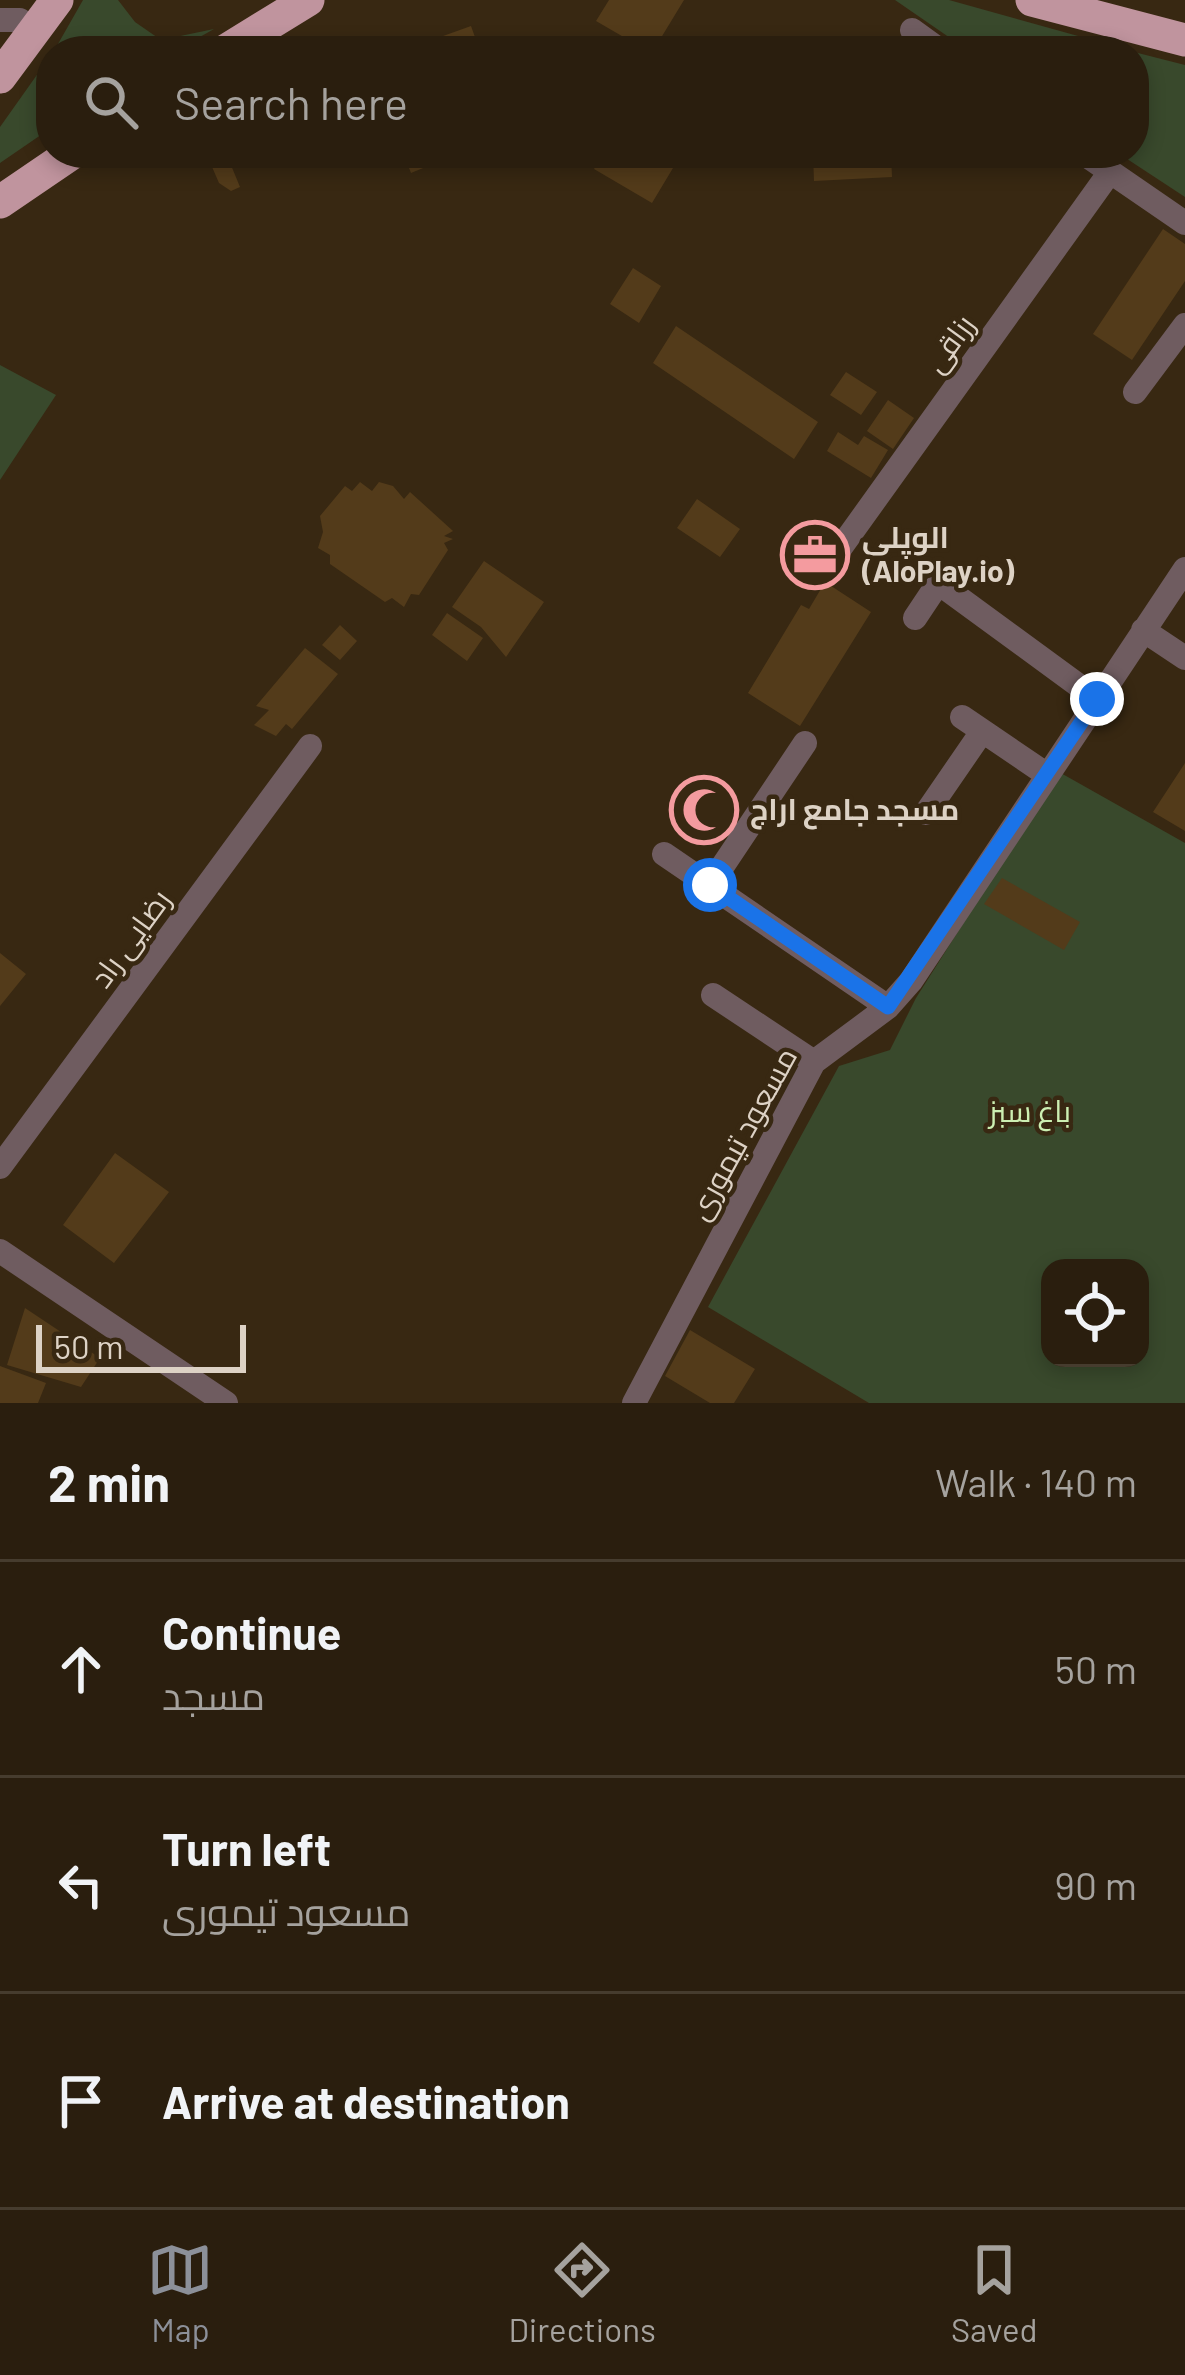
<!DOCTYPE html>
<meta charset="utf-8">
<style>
body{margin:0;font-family:Barlow,Cairo,sans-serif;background:#322717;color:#f1f3f6}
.controls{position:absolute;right:36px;bottom:36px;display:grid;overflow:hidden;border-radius:24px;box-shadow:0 6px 18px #0003}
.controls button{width:108px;height:108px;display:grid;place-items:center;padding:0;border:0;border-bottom:3px solid #463c2e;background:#2a1e0e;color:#f1f3f6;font:60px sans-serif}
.scale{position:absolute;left:36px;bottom:30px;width:210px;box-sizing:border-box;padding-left:12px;border:6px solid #ddd2c5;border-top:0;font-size:33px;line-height:42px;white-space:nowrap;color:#ddd2c5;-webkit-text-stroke:9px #382812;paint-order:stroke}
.stop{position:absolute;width:36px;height:36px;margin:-27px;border:9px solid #1a73e8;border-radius:50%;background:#fff}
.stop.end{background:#1a73e8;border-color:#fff;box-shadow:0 3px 12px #0008}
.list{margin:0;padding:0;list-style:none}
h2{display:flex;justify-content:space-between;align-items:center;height:156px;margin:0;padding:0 48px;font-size:51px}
h2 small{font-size:39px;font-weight:400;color:#a5a29e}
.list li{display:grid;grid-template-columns:78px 1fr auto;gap:36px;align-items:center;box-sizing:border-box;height:216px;padding:0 48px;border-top:3px solid #463c2e}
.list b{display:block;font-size:45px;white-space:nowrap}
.list p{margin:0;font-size:39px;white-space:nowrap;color:#a5a29e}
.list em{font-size:39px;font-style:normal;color:#a5a29e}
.icon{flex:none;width:66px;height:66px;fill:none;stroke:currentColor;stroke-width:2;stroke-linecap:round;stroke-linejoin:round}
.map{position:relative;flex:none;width:1185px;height:1403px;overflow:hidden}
.search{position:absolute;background:#2a1e0e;box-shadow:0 6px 18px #0003;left:36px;right:36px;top:36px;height:132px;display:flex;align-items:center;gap:30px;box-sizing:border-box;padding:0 42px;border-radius:48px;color:#a5a29e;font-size:45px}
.sheet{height:804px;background:#2a1e0e}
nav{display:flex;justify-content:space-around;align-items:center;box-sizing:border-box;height:168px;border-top:3px solid #463c2e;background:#2a1e0e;font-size:33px;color:#a5a29e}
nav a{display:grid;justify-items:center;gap:6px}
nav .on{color:#8c9099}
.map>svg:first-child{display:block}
.green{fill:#39492c;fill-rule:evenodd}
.building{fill:#533b1a}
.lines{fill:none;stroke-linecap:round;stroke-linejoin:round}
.minor{stroke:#6f5c60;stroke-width:24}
.trunk{stroke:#c0949e;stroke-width:33}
.route{stroke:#1a73e8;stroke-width:15}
.labels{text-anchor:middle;stroke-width:9;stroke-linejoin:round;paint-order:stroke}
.street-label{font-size:30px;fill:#ddd2c5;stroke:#382812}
.poi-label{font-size:30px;font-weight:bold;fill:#ddd2c5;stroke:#382812;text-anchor:start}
.park-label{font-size:30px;fill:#ccefb2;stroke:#382812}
</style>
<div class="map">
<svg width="1185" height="1403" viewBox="0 0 1185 1403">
<rect width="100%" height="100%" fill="#382812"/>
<path class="green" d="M83,0h35l17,22 26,18 53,-11 -39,22h-121z
M895,0h54l183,51h-163z
M1134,52l51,13v132l-67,-44h16z
M51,55v73l-51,35v-36z
M0,365l56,30 -56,85z
M1059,772l126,71v560h-316l-161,-96 131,-241 51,-16 26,-52zM1050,1268h90v90h-90z"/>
<path class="building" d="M609,0h75l-31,51h-34l8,-12 -31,-18z
M471,26l9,25h-76v-1z
M206,153h20l14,34 -9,4 -12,-8z
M403,153h40l2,6 -34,14z
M603,153h79l-30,50 -58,-34z
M813,153h78l1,24 -78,4z
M1163,229l22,15v37l-53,79 -39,-26z
M633,268l28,18 -22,37 -29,-19z
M676,326l142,96 -24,37 -141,-96z
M846,372l31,20 -16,23 -31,-20z
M888,400l26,18 -21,31 -26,-18z
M838,432l20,13 6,-9 24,14 -17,28 -44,-27z
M360,482l12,9 7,-9 14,4 11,13 6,-7 43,39 -9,5 9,3 -9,4 4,7 -29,45 -8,-1 -7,13 -12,-9 -7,4 -55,-38v-9l-12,-7 5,-16 -3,-16 25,-30 7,5z
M697,499l43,30 -20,28 -43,-29z
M484,561l60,41 -38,55 -25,-30 -29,-20z
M825,582l46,30 -71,114 -52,-33 53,-88 8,4z
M447,613l36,25 -16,23 -35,-26z
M340,625l17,16 -17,19 -18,-15z
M305,648l33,26 -46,55 -6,-5 -10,12 -22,-11 15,-15 -13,-4z
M1185,763v68l-32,-19z
M1002,878l78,44 -16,28 -80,-46z
M0,953l26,21 -26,32z
M115,1153l54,39 -55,71 -51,-38z
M25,1308l75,50 -19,29 -74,-22z
M690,1330l65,39 -21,34h-24l-45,-27z
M0,1366l46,17 -8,20h-38z"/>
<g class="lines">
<path class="minor" d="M0,20h20
M912,30l29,21
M1083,153l102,70
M1135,392l50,-67
M839,550l271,-378
M915,618l20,-30 9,-1 153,112
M1143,630l42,28
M962,717l84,57
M926,813l55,-80
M664,854l224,153
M710,885l95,-142
M713,995l101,67
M0,1167l310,-421
M0,1251l226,152
M634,1403l180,-341 74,-55 23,-26 274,-412"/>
<path class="trunk" d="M1032,0l153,40
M225,51l83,-51
M0,77l57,-77
M0,202l72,-49"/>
</g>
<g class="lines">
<path class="route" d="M710,885l178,122 209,-308"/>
</g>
<defs>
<g id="office-ring" transform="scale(3.45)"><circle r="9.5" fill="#382812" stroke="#f49b9f" stroke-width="1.5"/><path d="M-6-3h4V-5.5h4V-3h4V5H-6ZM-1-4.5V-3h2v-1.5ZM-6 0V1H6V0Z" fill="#f49b9f"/></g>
<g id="mosque-ring" transform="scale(3.45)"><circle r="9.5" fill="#382812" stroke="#f49b9f" stroke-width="1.5"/><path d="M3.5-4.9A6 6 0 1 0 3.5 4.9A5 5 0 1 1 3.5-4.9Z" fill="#f49b9f"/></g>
</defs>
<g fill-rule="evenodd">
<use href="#office-ring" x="815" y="555"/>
<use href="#mosque-ring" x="704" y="810"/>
</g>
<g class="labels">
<g class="street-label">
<text transform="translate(950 344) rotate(-54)" y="10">رزاقی</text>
<text transform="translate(131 939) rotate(-54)" y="10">رضایی راد</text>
<text transform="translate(743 1134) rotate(-61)" y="10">مسعود تیموری</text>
</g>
<g class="poi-label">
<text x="862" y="548">الوپلی<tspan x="862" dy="34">(AloPlay.io)</tspan></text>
<text x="750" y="820">مسجد جامع اراج</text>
</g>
<g class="park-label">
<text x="1030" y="1122">باغ سبز</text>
</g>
</g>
</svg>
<div class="controls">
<button><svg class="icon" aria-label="locate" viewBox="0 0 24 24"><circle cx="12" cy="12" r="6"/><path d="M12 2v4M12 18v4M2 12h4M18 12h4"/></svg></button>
</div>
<div class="scale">50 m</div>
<div class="stop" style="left:710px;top:885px"></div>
<div class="stop end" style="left:1097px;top:699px"></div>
<div class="search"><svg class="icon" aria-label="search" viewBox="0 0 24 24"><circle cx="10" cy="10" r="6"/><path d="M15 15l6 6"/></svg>Search here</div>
</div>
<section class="sheet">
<h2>2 min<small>Walk · 140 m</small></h2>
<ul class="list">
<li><svg class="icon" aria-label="ahead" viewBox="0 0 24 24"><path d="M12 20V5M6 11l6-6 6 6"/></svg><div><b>Continue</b><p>مسجد</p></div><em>50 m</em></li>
<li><svg class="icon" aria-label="left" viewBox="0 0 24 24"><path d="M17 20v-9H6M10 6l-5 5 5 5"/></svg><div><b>Turn left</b><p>مسعود تیموری</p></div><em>90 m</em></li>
<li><svg class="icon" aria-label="arrive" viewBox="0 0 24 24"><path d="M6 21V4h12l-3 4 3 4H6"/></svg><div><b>Arrive at destination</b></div></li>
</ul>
</section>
<nav>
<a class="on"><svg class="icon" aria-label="map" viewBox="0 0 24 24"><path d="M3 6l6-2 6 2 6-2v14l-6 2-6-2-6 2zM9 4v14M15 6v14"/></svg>Map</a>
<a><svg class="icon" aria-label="directions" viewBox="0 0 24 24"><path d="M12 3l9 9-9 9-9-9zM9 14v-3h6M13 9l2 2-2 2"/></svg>Directions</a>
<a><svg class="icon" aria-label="saved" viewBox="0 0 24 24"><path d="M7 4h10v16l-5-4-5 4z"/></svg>Saved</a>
</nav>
